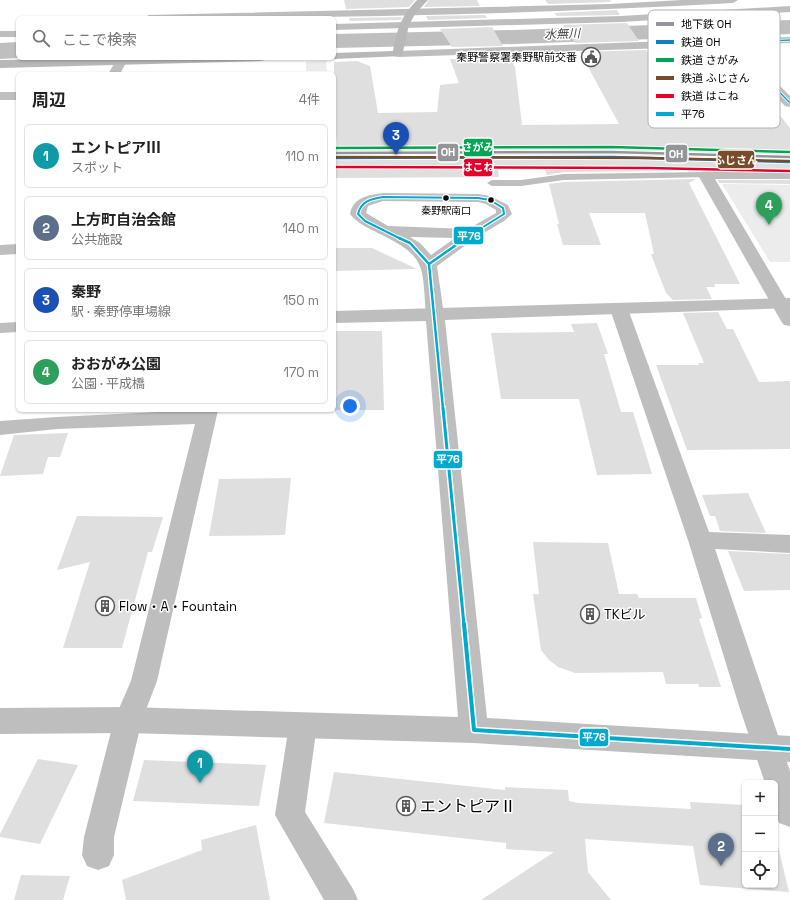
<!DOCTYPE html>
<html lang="ja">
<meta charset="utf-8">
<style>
body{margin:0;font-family:"Space Grotesk","Noto Sans JP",sans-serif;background:#f6f6f6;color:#222}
.controls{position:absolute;right:12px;bottom:12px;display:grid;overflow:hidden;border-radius:6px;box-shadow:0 1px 3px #0004}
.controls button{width:36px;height:36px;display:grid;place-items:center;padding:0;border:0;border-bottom:1px solid #e0e0e0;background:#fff;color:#222;font:20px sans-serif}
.you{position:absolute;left:350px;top:406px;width:14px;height:14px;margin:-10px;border:3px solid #fff;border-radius:50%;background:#1a73e8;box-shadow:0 0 0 6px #1a73e833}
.badge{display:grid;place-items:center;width:26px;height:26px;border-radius:50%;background:#595959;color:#fff;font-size:13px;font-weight:700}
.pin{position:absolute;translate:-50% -33px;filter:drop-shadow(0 1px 2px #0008)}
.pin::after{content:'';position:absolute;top:21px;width:14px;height:12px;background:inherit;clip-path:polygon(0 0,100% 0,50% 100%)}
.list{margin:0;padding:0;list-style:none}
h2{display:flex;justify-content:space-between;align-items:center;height:52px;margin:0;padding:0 16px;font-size:17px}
h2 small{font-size:13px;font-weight:400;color:#767676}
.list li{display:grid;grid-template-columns:26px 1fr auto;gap:12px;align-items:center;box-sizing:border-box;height:64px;margin:0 8px 8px;padding:0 8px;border:1px solid #e0e0e0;border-radius:6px}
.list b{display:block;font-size:15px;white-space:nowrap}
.list p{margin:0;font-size:13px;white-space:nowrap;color:#767676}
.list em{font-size:13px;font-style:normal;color:#767676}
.icon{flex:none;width:22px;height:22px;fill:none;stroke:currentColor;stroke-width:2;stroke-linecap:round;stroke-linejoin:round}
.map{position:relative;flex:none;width:790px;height:900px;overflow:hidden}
.search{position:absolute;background:#fff;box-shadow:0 1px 3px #0004;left:16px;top:16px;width:320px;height:44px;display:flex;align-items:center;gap:10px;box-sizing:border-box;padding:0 14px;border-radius:6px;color:#767676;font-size:15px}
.panel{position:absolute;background:#fff;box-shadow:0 1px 3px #0004;left:16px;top:72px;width:320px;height:340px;border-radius:6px}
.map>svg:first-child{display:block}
.green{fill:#ececec}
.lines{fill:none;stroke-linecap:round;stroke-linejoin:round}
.river{fill:#bfbfbf;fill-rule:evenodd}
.building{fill:#dfdfdf}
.pedestrian{fill:#bebebe;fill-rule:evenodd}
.minor{fill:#bebebe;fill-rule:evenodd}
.tertiary{fill:#bebebe;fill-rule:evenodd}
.secondary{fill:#b8b8b8;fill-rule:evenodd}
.bus-1-far4-casing{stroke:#fff;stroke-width:3}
.bus-1-far3-casing{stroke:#fff;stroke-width:4}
.bus-1-far2-casing{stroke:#fff;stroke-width:5}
.bus-1-far1-casing{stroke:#fff;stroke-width:6}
.bus-1-casing{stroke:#fff;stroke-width:7}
.bus-1-far4{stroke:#00a9ce;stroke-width:1.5}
.bus-1-far3{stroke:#00a9ce;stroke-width:2}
.bus-1-far2{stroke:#00a9ce;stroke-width:2.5}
.bus-1-far1{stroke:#00a9ce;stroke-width:3}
.bus-1{stroke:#00a9ce;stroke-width:4}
.rail-1-casing{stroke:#fff;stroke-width:4.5}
.rail-2-casing{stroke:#fff;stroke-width:4.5}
.rail-3-casing{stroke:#fff;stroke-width:4.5}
.rail-4-casing{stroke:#fff;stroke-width:4.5}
.rail-1{stroke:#0d82c7;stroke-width:2.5}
.rail-2{stroke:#00a651;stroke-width:2.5}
.rail-3{stroke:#7a4b2a;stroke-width:2.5}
.rail-4{stroke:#e4002b;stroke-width:2.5}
.metro-1-casing{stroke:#fff;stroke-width:4.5}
.metro-1{stroke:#939598;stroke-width:2.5}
.bus-dot{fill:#000;stroke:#fff;stroke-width:1.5}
.labels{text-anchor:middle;stroke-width:3;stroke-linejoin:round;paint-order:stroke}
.far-bus-label{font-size:10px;fill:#000;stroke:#fff}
.far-poi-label{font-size:11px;fill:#000;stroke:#fff;text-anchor:end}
.far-water-label{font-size:12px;font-style:italic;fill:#444;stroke:#fff}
.poi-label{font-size:13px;fill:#000;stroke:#fff;text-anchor:start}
.near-poi-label{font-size:16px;fill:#000;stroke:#fff;text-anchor:start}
.key{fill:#fff;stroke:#b2b2b2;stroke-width:1}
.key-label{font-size:11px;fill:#000}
.line-badge{stroke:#fff;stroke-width:1.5}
.badge-label{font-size:11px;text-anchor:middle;font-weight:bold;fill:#fff}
</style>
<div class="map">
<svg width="790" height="900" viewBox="0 0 790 900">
<rect width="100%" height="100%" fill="#fff"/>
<path class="green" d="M326,61l1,10h-21v-9z
M722,184l68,1v77h-20z"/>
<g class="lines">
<path class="river" d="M790,20v14l-276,10 -180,4v-14l180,-4z
M18,42v16l-18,1v-16z"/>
</g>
<path class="building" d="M344,0h71l-6,7 -63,2z
M429,0h48l3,6 -56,1z
M545,0h65l1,2 -63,2z
M617,10l3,5 -63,1 -3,-3z
M485,15l2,3 -59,2 -2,-4z
M402,17l-1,3 -51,1 -1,-3z
M627,23l12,18 -64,2 -12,-18z
M492,27l11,19 -51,1 -12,-18z
M646,50l7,9 72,-3 35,34 30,38v42l-226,2 -17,3 -2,-6 -47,1 1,7 -165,1v-32h3l-3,-33v-51l23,-1 13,5 8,47 59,-1 3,-27 19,-2 -9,-24h10l-2,-3 50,-1 7,12 7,58 97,-1 -39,-72z
M696,179l-7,4 51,101h-26l1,3h-9l6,12 -39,1 -7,-7 -15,-39h3l-9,-41h-56l12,32h-38l-6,-21h2l-10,-40 15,-2z
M718,180h72v4l-71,-1z
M334,248h38l45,21 -83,2z
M718,312l9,17h6l26,53 31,-1v68l-103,1 -31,-85h43l-1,-2h6l-21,-50z
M597,323l11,31h-4l17,58h12l19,62 -55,1 -18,-76h-78l-10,-66 83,-1 -3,-8z
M334,331h48l2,79h-50z
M68,433l-8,24h-12l-5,17 -43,2 14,-41z
M291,478l-6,57 -76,1 10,-57z
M748,493l18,40 -46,-2 -5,-15h-5l-8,-21z
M77,516l86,1 -11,35h-4l-26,96h-59l27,-86 -33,8z
M533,542l75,1 11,51h18l2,4h57l6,20 -3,1 22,68h-22l-1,-3h-32l-3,-12 -88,1 -17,-6 -9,-7 -8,-10 -8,-56h6z
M728,551l62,3v36l-46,1z
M38,759l40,6 -38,79 -40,-7v-3z
M144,760l122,5 -7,41 -126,-5z
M334,772l171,18v-3l63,3 1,11 9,2 113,6 -1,-7 55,3v80h30v-39h3l11,46 -89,-7 -7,-39 -108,-7 3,33 23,28h-130l73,-48 -48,-3v-6l-182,-20z
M256,825l14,75h-144l-4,-20 80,-30 -1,-10z
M21,875l49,1 -7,24h-49z"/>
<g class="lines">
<path class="pedestrian" d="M705,172l4,1 1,2 -1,2 -145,3 -43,6h-29l-5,-3 5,-3h29l43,-6z"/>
<path class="minor" d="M682,0h56l-5,3c-196,11 -393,15 -589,15l5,-3 461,-11z
M122,58l5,3 -7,13h-12l9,-15z
M0,92h18v8h-18z
M705,171h85v8h-75l75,127v20l-6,-1 -3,-4 -83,-146 2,-3z
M383,193l95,1 12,2 18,9 4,9 -8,7 -27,16 -40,29 7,49 -3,4 -6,1 -6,-1 -3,-4c-4,-51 1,-58 -48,-82 -10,-5 -21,-10 -28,-19 3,-17 19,-19 33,-21zM383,201l95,1 8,2 10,6v3l-28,16 -80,-3 -22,-13 2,-7zM410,237l45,1 -24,17 -11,-12z
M18,244v10l-18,1v-10z
M619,304l6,1 3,4 81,223 81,3v18l-75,-4 75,222v56l-11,-4 -4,-10v-30h-10l-25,-74 -52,-169 -78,-231 3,-4z
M18,322v10l-18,1v-10z
M198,410h20l-61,271 -15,39 -28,117v18l-5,11 -11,4 -11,-4 -5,-11 2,-18 30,-117 17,-39 64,-257 -138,5 -57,6v-14l57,-4z
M303,713l10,3 4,9 -12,87 48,77 5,11h-34l-49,-85 14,-90 4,-9z"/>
<path class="tertiary" d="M790,6v6l-169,10 -287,8v-6l287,-8z
M0,31h18v6h-18z
M725,34l4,1 4,4 57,-2v6l-51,2 51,51v11l-5,-1 -58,-60 -329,11 -4,-1 -2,-2 2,-2 4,-1 323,-12 -2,-2 2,-2z
M790,298v10l-345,12 42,398 303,18v26l-316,-19 -346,-10 -128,1v-26l128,-1 330,10 -32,-396 -92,2v-12z"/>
<path class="secondary" d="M417,0h11l-13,14 -6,11 -7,31 -68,3 -4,-1h4v-5l59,-2c5,-24 7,-33 24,-51z
M108,58h159l-2,2 -4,1 -261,7v-8z"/>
<g class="bus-1-far4-casing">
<path id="bus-1-far4" d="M732,43l58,60
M732,43l58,-3"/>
</g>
<g class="bus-1-far3-casing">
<path id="bus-1-far3" d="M401,239l-36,-18 -7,-7c3,-13 13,-15 25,-17l95,1 12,2 13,8 1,6 -40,25"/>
</g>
<g class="bus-1-far2-casing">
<path id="bus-1-far2" d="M399,238l11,5 19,21 37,-26
M429,264l14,145"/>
</g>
<g class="bus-1-far1-casing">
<path id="bus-1-far1" d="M443,408l21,217"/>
</g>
<g class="bus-1-casing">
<path id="bus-1" d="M464,624l10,106 316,19"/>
</g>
<use href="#bus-1-far4" class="bus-1-far4"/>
<use href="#bus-1-far3" class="bus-1-far3"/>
<use href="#bus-1-far2" class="bus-1-far2"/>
<use href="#bus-1-far1" class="bus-1-far1"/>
<use href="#bus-1" class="bus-1"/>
<g class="rail-1-casing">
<path id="rail-1" d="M334,158l278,-1 178,5"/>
</g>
<g class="rail-2-casing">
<path id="rail-2" d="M334,148l278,-1 178,5"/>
</g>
<g class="rail-3-casing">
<path id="rail-3" d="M334,157l314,1 142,3"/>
</g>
<g class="rail-4-casing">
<path id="rail-4" d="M334,167l314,1 142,3"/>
</g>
<use href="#rail-1" class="rail-1"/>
<use href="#rail-2" class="rail-2"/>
<use href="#rail-3" class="rail-3"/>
<use href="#rail-4" class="rail-4"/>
<g class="metro-1-casing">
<path id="metro-1" d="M334,153l278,-1 178,5"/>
</g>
<use href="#metro-1" class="metro-1"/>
</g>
<defs>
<g id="civic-ring" transform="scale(1)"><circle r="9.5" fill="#fff" stroke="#595959" stroke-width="1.5"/><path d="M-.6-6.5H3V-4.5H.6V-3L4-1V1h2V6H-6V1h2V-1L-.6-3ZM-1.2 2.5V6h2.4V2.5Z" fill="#595959"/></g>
<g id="building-ring" transform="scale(1)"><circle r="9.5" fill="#fff" stroke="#595959" stroke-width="1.5"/><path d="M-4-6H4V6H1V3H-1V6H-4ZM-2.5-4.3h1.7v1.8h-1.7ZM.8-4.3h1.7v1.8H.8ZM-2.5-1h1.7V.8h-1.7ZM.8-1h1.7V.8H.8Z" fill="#595959"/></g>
</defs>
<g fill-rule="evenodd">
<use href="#civic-ring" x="591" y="57"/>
<use href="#building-ring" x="105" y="606"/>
<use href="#building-ring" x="590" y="614"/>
<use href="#building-ring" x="406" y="806"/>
</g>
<g class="bus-dot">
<circle cx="446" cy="198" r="3.5"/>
<circle cx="491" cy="200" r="3.5"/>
</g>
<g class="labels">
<g class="far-bus-label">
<text x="446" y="214">秦野駅南口</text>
</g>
<g class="far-poi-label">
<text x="577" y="61">秦野警察署秦野駅前交番</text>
</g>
<g class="far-water-label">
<text transform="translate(562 34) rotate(-2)" y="4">水無川</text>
</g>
<g class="poi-label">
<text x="119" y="611">Flow・A・Fountain</text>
<text x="604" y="619">TKビル</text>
</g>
<g class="near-poi-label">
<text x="420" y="812">エントピアⅡ</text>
</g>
</g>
<rect x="648" y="10" width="132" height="118" rx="6" class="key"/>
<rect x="656" y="22" width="18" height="4" fill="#939598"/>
<rect x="656" y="40" width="18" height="4" fill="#0d82c7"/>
<rect x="656" y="58" width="18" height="4" fill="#00a651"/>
<rect x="656" y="76" width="18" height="4" fill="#7a4b2a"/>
<rect x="656" y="94" width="18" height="4" fill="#e4002b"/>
<rect x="656" y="112" width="18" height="4" fill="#00a9ce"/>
<g class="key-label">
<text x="681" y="28">地下鉄 OH</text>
<text x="681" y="46">鉄道 OH</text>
<text x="681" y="64">鉄道 さがみ</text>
<text x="681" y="82">鉄道 ふじさん</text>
<text x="681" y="100">鉄道 はこね</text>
<text x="681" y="118">平76</text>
</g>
<g class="line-badge">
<rect x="463" y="138" width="30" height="19" rx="4" fill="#00a651"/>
<rect x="437" y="143" width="22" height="19" rx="4" fill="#939598"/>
<rect x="665" y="144" width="23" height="19" rx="4" fill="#939598"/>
<rect x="717" y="150" width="38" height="19" rx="4" fill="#7a4b2a"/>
<rect x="463" y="158" width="30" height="19" rx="4" fill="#e4002b"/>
<rect x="453" y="226" width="31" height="19" rx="4" fill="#00a9ce"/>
<rect x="433" y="450" width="30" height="19" rx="4" fill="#00a9ce"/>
<rect x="579" y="728" width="30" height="19" rx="4" fill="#00a9ce"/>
</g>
<g class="badge-label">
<text x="478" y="151">さがみ</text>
<text x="448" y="156">OH</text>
<text x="676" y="158">OH</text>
<text x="736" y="164">ふじさん</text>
<text x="478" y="171">はこね</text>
<text x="469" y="240">平76</text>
<text x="448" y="463">平76</text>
<text x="594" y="741">平76</text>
</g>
</svg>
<div class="controls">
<button>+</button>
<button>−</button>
<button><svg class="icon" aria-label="locate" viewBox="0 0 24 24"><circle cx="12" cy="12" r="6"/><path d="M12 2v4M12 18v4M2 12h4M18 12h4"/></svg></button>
</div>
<div class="you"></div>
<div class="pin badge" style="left:200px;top:783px;background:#0f9aa8">1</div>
<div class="pin badge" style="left:721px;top:866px;background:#5c6f8a">2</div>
<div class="pin badge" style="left:396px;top:155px;background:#1a4fb4">3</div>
<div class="pin badge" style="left:769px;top:225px;background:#2e9e5b">4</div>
<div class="search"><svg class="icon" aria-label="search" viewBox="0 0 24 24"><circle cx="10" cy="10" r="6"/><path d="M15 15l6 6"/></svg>ここで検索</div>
<section class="panel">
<h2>周辺<small>4件</small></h2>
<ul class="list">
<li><span class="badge" style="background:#0f9aa8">1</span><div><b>エントピアⅢ</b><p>スポット</p></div><em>110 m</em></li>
<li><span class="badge" style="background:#5c6f8a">2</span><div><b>上方町自治会館</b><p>公共施設</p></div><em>140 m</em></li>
<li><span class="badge" style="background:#1a4fb4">3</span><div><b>秦野</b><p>駅 · 秦野停車場線</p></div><em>150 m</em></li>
<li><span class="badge" style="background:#2e9e5b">4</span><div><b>おおがみ公園</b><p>公園 · 平成橋</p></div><em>170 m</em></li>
</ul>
</section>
</div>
